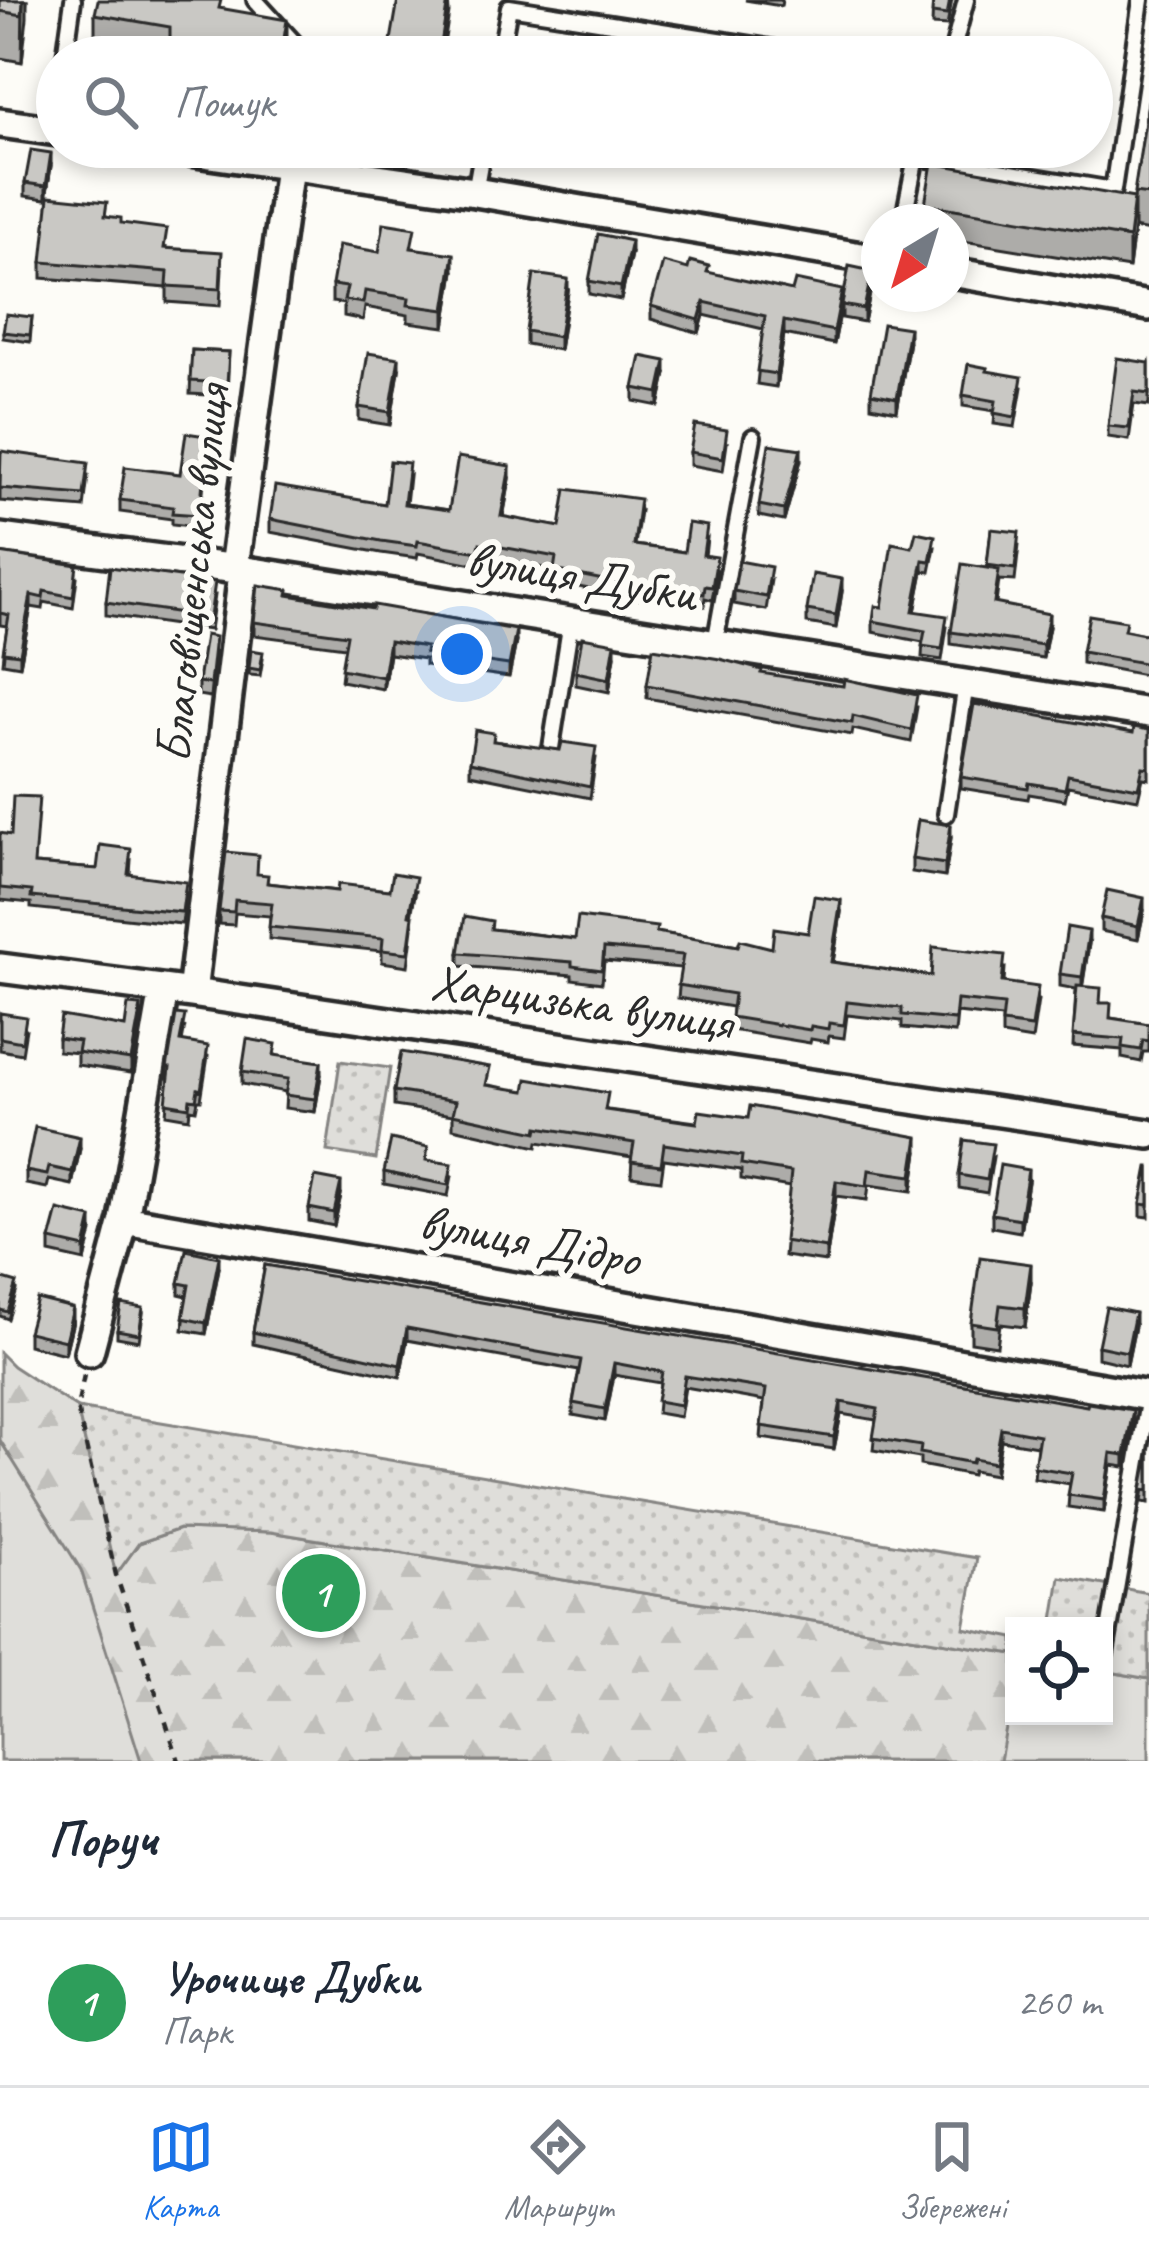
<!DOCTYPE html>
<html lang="uk">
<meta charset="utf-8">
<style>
body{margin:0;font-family:Caveat,sans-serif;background:#f6f6f7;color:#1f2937}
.controls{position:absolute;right:36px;bottom:36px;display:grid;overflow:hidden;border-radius:0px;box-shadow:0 6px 18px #0003}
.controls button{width:108px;height:108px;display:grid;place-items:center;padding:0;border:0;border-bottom:3px solid #e0e1e3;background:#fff;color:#1f2937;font:60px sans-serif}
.compass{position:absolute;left:861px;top:204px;width:108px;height:108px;border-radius:50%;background:#fff;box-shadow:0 6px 18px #0003;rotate:218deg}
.you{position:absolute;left:462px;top:654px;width:42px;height:42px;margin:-30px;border:9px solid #fff;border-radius:50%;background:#1a73e8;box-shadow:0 0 0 18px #1a73e833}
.badge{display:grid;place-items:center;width:78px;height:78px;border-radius:50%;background:#1a73e8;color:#fff;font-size:39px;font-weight:700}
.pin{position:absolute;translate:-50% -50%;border:6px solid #fff;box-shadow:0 3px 12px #0006}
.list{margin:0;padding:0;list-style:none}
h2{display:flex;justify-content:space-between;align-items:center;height:156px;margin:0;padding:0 48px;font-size:51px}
h2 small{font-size:39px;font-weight:400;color:#747a83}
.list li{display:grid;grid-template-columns:78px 1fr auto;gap:36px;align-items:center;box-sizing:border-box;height:168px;padding:0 48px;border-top:3px solid #e0e1e3}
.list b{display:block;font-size:45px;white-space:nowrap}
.list p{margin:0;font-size:39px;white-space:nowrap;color:#747a83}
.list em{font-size:39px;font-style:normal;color:#747a83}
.icon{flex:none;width:66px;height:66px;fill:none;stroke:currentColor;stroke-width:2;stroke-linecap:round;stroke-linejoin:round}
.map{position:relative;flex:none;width:1149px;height:1761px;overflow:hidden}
.search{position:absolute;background:#fff;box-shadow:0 6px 18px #0003;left:36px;right:36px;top:36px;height:132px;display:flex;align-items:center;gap:30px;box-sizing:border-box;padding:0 42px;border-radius:66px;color:#747a83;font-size:45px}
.sheet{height:324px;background:#fff}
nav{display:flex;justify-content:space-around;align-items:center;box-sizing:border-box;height:168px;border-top:3px solid #e0e1e3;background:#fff;font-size:33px;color:#747a83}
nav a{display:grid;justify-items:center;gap:6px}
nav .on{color:#1a73e8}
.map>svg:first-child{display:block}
.green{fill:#dfdeda;stroke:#858482;stroke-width:3}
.forest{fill:url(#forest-firs);stroke:#858482;stroke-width:3}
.garden{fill:url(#garden-dots);stroke:#858482;stroke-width:3}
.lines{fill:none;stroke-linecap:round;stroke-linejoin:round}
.service-casing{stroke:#2b2b2b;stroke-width:22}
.minor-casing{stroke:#2b2b2b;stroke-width:36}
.path{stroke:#2b2b2b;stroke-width:4.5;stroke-dasharray:9 9;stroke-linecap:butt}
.service{stroke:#fdfcf7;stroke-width:14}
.minor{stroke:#fdfcf7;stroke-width:27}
.wall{fill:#adaca9;stroke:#2b2b2b;stroke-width:3}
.shaded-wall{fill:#8d8c89;stroke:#2b2b2b;stroke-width:3}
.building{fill:#c9c8c4;stroke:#2b2b2b;stroke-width:3}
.labels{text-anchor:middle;stroke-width:12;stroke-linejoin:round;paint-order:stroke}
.street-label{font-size:51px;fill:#2b2b2b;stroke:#fdfcf7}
</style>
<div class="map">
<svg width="1149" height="1761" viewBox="0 0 1149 1761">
<defs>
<pattern id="forest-firs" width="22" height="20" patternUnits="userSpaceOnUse" patternTransform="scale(3)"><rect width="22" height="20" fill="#dfdeda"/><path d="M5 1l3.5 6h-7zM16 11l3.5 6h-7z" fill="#c0bfbb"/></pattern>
<pattern id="garden-dots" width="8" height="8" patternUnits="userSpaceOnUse" patternTransform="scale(3)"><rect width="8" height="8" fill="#dfdeda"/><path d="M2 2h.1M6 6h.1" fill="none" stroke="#c0bfbb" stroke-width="1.8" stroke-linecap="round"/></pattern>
</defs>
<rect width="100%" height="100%" fill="#fdfcf7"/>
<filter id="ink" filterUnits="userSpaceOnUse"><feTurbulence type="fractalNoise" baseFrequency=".00833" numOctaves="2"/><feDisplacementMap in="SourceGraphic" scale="24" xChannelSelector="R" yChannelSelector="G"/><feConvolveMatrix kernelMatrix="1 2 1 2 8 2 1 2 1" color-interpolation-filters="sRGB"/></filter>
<g filter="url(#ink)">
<path class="green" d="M0,1440l11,18 1003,196v62h90v-45l45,8v82h-1149z"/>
<path class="forest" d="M0,1353l13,13 64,42 39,166 23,-31 41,-14 91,3 743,122v30l-14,77h-859l-60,-191 -81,-130z"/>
<path class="garden" d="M340,1061l50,7 -14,91 -49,-8z
M77,1408l900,150 -13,70 50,10v16l-743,-122 -92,-3 -40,14 -23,32z
M1060,1577l89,16v86l-45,-8v-45h-52z"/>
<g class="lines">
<g class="service-casing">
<path id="service" d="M255,0l52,57
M65,57l8,-57
M500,57l9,-50 319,50
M951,57l15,-57
M916,157l197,33 28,-190
M475,192l8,-45
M903,222l15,-75
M715,643l38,-206
M551,748l20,-127
M946,814l20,-130
M1105,1654l44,-258"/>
</g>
<g class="minor-casing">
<path id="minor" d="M0,123l57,8
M161,147l314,45 404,68
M951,272l198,34
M0,538l221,29 928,146
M0,968l192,25 957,141
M164,990l-40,230 1025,176
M192,993l51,-421 -8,-12 54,-393
M89,1352l35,-132"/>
</g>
<path class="path" d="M84,1375l-7,33 39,167 63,186"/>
<use href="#service" class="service"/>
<use href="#minor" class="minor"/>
</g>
<path class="wall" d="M0,0h27l-5,62 -22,-4z
M745,0h37l-1,6z
M933,0h19l-5,26 -15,-1z
M225,9l62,48h-143l-49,-9v-34z
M1149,96v135l-15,-3 -5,40 -178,-29v-17h-26v-18l209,-6z
M735,147h127l-3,21z
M51,166l-5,33 -21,-3v-13z
M107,216l60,32 55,20 -2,38 -53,-4v-14l-125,-10v-16z
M414,248l40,23 -9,56 -37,-5v-7l-43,-8 -2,13 -19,-4v-12l-12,-2v-17l47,-33z
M631,254l-10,46 -32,-6v-13z
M688,269l154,34 -8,41 -50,-10 -8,53 -19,-3 6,-55 -59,-14 -5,18 -48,-14v-13z
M872,284l-8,38 -22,-4v-13z
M568,292l-9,58 -33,-6v-13z
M32,317l-2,25 -27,-4v-6z
M909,341l-12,70 -26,-5v-13z
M192,350l37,2 -2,44 -37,-2z
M1149,363v43l-15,-2 -5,36 -21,-3v-11z
M399,371l-9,54 -31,-5v-13z
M987,371l35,16 -7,40 -21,-3 1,-13 -32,-5v-11z
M666,374l-7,32 -25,-5v-13z
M727,443l-4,28 -33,-6v-13z
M213,448l-3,22 -5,-1 -5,58 -28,-3v-5l-52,-7v-12l60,-26z
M0,456l88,20 -4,32 -84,-7z
M801,460l-17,61 -25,-5v-11z
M409,476l-3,28 43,6 61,-31 -7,38 57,10 80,-16 -5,34 49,7 23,-14 -2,18 12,14 -5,30 -7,-2 -1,8 -60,-9 -1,3 -89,-18v-12l-74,-14 -2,9 -60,-12 -1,5 -36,-5 -111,-21v-13l115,-15z
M991,529l28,16 -4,36 -16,-1 -3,23 53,24 -6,31 -92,-14v-12l36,-64z
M912,547h23l-5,25 -7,-1 -8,41 32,15 -5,33 -20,-3 1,-15 -50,-10v-11l9,-14z
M0,553l77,24 -4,31 -29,-6 -1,7 -12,-2 -11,59 -17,-3 4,-37 -7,-1z
M771,580l-5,30 -32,-6v-13z
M842,592l-6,36 -29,-5v-13z
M215,595l-5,35 -104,-15v-13z
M288,595l228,47 -7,35 -84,-12v-6l-36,-5 -6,35 -42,-8 4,-34 -91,-12v-13z
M1126,630l23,5v41l-67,-13v-11z
M215,650l-5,47 -12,-2v-13z
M251,650l12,8 -3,18 -11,-1z
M615,656l-6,36 -33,-7v-13z
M761,673l156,34 -6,35 -58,-13 -1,6 -205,-37v-13z
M1149,730v49l-6,-1 -5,21 -70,-13 -3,14 -36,-6 -1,5 -67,-11v-11z
M494,741l102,17 -6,40 -120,-24v-12z
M0,833l35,31 62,5 34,-9 -1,14 56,19 -4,31 -151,-16v-5l-31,-3z
M951,838l-6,39 -33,-5v-13z
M258,875l10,8 69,8 79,-1 -5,26 2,12 -5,38 -26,-4v-11l-113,-12 1,-23 -35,-3 -1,12 -15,-1v-13z
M1144,911l-6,28 -37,-8v-13z
M841,913l-8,49 98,14 74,-8 -1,14 34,18 -6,40 -30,-5v-17l-45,-5 -2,20 -53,-5v-7l-55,-6 -3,23 -15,-2 -1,6 -17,-3 -1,4 -79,-13 1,-23 -54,-9 3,-30 -77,-7 -2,22 -30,-4v-4l-113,-9v-13l33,-24 83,10 81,-7 82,14 34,2 36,-15z
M1089,944l-7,43 19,16 10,15 38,6v28h-6l-2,10 -19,-4v-8l-49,-4 3,-57 -16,-3v-12z
M0,1013l26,16 -4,25 -22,-4z
M141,1019l-10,54 -54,-8v-12l-19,-2v-13l67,-11z
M185,1026l-3,16 26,14 -7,44h-3l-2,10 -6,-1 -1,9 -23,-4 3,-35 -2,-1v-10z
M276,1055l45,20 -6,37 -30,-4 1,-16 -44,-8v-12z
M489,1085l119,25 310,42 -6,39 -43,-6 -2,15 -31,-4 -10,66 -42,-6 6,-69 -49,-8v-9l-77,-11 -3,21 -30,-4 1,-19 -94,-15 -1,5 -84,-19v-13l-59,-9v-15z
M80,1149l-8,36 -23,-5 -2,8 -21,-4v-13z
M993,1157l-6,36 -28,-5v-13z
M428,1160l24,16 -4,20 -64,-12v-12z
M1149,1167v50l-8,-1v-12z
M1028,1182l-8,50 -28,-5v-13z
M341,1195l-7,31 -25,-5v-13z
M92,1231l-7,30 -35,-8v-13z
M265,1265l868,157 -8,45 -14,-2 -7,47 -36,-5 2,-23 -36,-6 3,-32 -36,-6 -6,35 -22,-4 -1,4 -52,-10v-7l-47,-8 3,-30 -35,-6 -7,35 -73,-11 3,-37 -79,-14 -5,30 -23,-4 3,-30 -46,-8 -9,46 -32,-6v-12l6,-32 -172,-31 -7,37 -147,-33v-12z
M219,1268l-13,66 -23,-4 4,-34 -8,-2v-11z
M0,1278l17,12 -9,29 -8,-3z
M1031,1283l-6,44 -25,-3 -3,22 -26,-4v-19z
M143,1314l-4,27 -22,-4v-7z
M73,1321l-8,33 -37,-9v-13z
M1135,1326l-8,39 -29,-7v-12z
M1149,1452v51l-7,-1z"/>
<path class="shaded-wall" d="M23,0h4v18l-5,44z
M448,0l1,13 -7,44h-3z
M287,20v37h-6z
M51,153v13l-5,33v-13z
M1134,198v30l-5,40v-30z
M631,241v13l-10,46v-13z
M454,254v17l-9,56v-17z
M872,271v13l-8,38v-13z
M568,279v13l-9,58v-13z
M842,290v13l-8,41v-13z
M704,302v13l-5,18v-13z
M784,321v13l-8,53v-13z
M909,328v13l-12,70v-13z
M399,358v13l-9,54v-13z
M666,361v13l-7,32v-13z
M801,449v11l-17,61v-11z
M510,466v13l-9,50v-13z
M923,560v11l-10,51v-11z
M842,579v13l-6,36v-13z
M31,595v12l-11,59v-12z
M1049,614v13l-6,31v-13z
M516,630v12l-7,35v-12z
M389,641v13l-6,35v-12z
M615,643v13l-6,36v-13z
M951,825v13l-6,39v-13z
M1144,898v13l-6,28v-13z
M841,900v13l-10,62v-13z
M1089,931v13l-7,46v-13z
M141,1006v13l-10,54v-13z
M321,1062v13l-6,37v-13z
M80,1137v12l-8,36v-13z
M918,1137v15l-6,39v-15z
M1028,1170v12l-8,50v-13z
M836,1181v15l-10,66v-14z
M341,1182v13l-7,31v-13z
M92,1218v13l-7,30v-13z
M219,1257v11l-13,66v-11z
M1031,1264v19l-6,44v-19z
M73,1308v13l-8,33v-13z
M1135,1313v13l-8,39v-13z
M407,1328v12l-7,37v-12z
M614,1363v12l-9,46v-12z
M841,1402v12l-7,35v-12z
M1133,1410v12l-8,45v-12z
M1001,1428v12l-6,35v-12z
M1111,1453v12l-7,47v-12z"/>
<path class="building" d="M0,0h23l-1,15 -22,-4z
M98,0h123l-2,8 68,12 -6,37h-88l-23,-4v-26l-75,-13z
M398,0h50l-9,57h-97l2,-12 45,7z
M933,0h17l-3,15 -15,-2z
M1149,96v99l-15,-2z
M31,150l20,3 -5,33 -21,-3z
M932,163l202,35 -5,40 -204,-34z
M49,196l58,6 -2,14 16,2v5l46,6 -3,19 58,4 -2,37 -53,-3 1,-14 -126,-10z
M384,223l31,5 -4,20 43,6 -9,56 -37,-5 1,-7 -44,-7 -2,12 -19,-3 3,-13 -15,-2 7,-40 40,7z
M598,234l33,7 -10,46 -32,-6z
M690,261l19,5 -2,6 85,19 3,-11 47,10 -8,41 -50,-10 -8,53 -19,-3 8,-55 -61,-14 -5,18 -48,-14 12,-44 25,7z
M849,266l23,5 -8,38 -22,-4z
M534,274l34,5 -9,58 -33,-6z
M6,314l26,3 -2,18 -27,-3z
M883,324l26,4 -12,70 -26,-5z
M192,350l37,2 -2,31 -37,-2z
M368,353l31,5 -9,54 -31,-5z
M641,356l25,5 -7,32 -25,-5z
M1117,358l32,5v31l-15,-2 -5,36 -21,-2z
M968,364l20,4 -1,3 35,6 -7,40 -21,-4 2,-12 -33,-6z
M695,425l32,5 -4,28 -33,-6z
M186,433l27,4 -3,21h-5l-5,57 -28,-2 1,-6 -53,-7 5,-33 55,7z
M769,444l32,5 -17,61 -25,-5z
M1,451l87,12 -4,32 -84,-7z
M458,457l52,9 -9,50 59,11 6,-38 74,10 -6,46 50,7 4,-29 19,3 -4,29 14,2 -5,30 -7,-1 -1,8 -60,-9 -1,3 -89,-18 2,-13 -76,-14 -2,9 -60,-11 -1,5 -36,-5 -111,-22 5,-33 110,18 5,-43 19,2 -5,41 45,6z
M991,529l28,3 -4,37 -28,-4z
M916,532l19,4 -5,25 -7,-1 -10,51 34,5 -5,33 -20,-3 3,-15 -52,-10 2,-15 7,1 10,-64 20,4z
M0,553l77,12 -4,32 -29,-6 -1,7 -12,-3 -11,59 -17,-2 6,-37 -9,-2z
M739,561l32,6 -5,30 -32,-6z
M962,564l37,6 -5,33 55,11 -6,31 -92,-13z
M110,567l105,15 -5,35 -104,-15z
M813,574l29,5 -6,36 -29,-5z
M258,585l31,5 -1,5 85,14 1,-4 142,25 -7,35 -84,-12 1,-6 -37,-6 -6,36 -42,-8 6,-34 -93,-13z
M1089,615l37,6 -2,9 25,5v29l-67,-12z
M205,635l10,2 -5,47 -12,-2z
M582,637l33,6 -6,36 -33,-7z
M653,648l67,11 42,11 -1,3 82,13 1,-7 73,16 -6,35 -58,-14 -1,7 -205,-38z
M251,650l12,2 -3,18 -11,-2z
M974,704l159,29 1,-6 15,3v38l-6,-1 -5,21 -70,-13 -3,14 -36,-6 -1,5 -67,-11z
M475,730l19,3 -1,8 67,9 2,-8 34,5 -6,40 -120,-25z
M13,796l26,1 -5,67 63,5 3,-24 31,4 -3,25 58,8 -4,30 -151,-15 1,-6 -32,-3v-55l11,2z
M918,820l33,5 -6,39 -33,-5z
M226,852l32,3 -1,19 11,1 -1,8 70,8 1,-7 52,6 3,-17 23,4 -7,38 4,1 -5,37 -26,-3 1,-12 -114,-11 3,-24 -37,-3 -1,12 -15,-1z
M1107,890l37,8 -6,28 -37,-8z
M814,896l27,4 -10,62 100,14 2,-29 72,8 -3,27 36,5 -6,40 -30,-4 2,-18 -47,-5 -2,20 -53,-5v-7l-55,-6 -3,23 -15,-2 -1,6 -17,-3 -1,4 -79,-13 3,-23 -56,-9 5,-30 -79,-7 -2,22 -30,-4v-4l-113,-9 6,-37 27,5 -1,8 84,10 3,-22 79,10 -1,5 82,14 2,-6 32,8 2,-20 34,5z
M1067,927l22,4 -7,46 -22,-3z
M1077,986l24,2 -1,15h11l-1,15 39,6v17l-6,-1 -2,10 -19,-3 1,-8 -50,-4z
M128,1005l13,1 -10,54 -54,-8 2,-11 -21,-3 3,-22 64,11z
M0,1013l26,4 -4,25 -22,-4z
M176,1014l9,1 -5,26 28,5 -7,44 -3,-1 -2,11 -6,-1 -1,8 -23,-4 4,-35h-3z
M247,1039l29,5 -2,11 47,7 -6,37 -30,-4 3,-16 -46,-7z
M401,1052l89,15 -4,18 39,6 2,-12 81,14 -3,17 92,13 2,-12 49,7 2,-12 168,31 -6,39 -43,-6 -2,16 -31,-5 -10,67 -42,-7 7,-69 -50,-8 1,-8 -78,-12 -3,21 -30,-4 3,-18 -96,-16 -1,5 -84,-18 3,-13 -62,-10z
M35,1127l45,10 -8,35 -23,-5 -2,8 -21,-4z
M391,1139l37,8 -2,13 26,4 -4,21 -64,-13z
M964,1140l29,4 -6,36 -28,-5z
M1000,1165l28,5 -8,49 -28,-5z
M1148,1167h1v38l-8,-1z
M315,1177l26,5 -7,31 -25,-5z
M58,1210l34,8 -7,30 -35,-8z
M186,1250l33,7 -13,66 -23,-5 6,-33 -10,-2z
M980,1257l51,7 -6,44 -25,-3 -3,22 -26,-4z
M265,1265l822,141 1,-3 45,7 -8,45 -14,-2 -7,47 -36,-5 4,-22 -38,-6 5,-32 -38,-7 -6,35 -22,-4 -1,4 -52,-10 1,-7 -48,-8 5,-29 -37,-7 -7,35 -73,-11 5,-37 -81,-13 -5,29 -23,-4 5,-29 -48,-9 -9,46 -32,-6 8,-43 -174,-32 -7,37 -147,-33z
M0,1278l17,5 -9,29 -8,-2z
M37,1299l36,9 -8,33 -37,-9z
M121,1304l22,4 -4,26 -22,-4z
M1106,1307l29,6 -8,39 -29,-6z
M1149,1452v39l-7,-1z"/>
</g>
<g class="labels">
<g class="street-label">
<text transform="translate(191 574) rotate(-84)" y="18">Благовіщенська вулиця</text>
<text transform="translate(582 575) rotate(9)" y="18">вулиця Дубки</text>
<text transform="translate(582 1001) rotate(8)" y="18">Харцизька вулиця</text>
<text transform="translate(530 1239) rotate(10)" y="18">вулиця Дідро</text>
</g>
</g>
</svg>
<div class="controls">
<button><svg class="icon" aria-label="locate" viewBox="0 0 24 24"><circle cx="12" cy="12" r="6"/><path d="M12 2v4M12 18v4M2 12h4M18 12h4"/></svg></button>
</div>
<svg class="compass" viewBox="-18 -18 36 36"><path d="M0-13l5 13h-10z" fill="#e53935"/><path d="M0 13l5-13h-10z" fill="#747a83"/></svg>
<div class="you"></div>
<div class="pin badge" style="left:321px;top:1593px;background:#2e9e5b">1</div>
<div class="search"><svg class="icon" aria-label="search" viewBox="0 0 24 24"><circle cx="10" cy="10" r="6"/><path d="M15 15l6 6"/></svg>Пошук</div>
</div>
<section class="sheet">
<h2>Поруч<small></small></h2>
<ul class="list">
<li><span class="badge" style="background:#2e9e5b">1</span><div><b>Урочище Дубки</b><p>Парк</p></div><em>260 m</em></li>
</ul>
</section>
<nav>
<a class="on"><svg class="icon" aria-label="map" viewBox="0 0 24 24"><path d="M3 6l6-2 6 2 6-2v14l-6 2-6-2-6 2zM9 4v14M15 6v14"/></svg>Карта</a>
<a><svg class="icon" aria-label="directions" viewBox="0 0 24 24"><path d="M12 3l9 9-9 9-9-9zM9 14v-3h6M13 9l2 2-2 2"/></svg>Маршрут</a>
<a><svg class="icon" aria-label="saved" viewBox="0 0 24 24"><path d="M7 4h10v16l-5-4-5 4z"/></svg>Збережені</a>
</nav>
